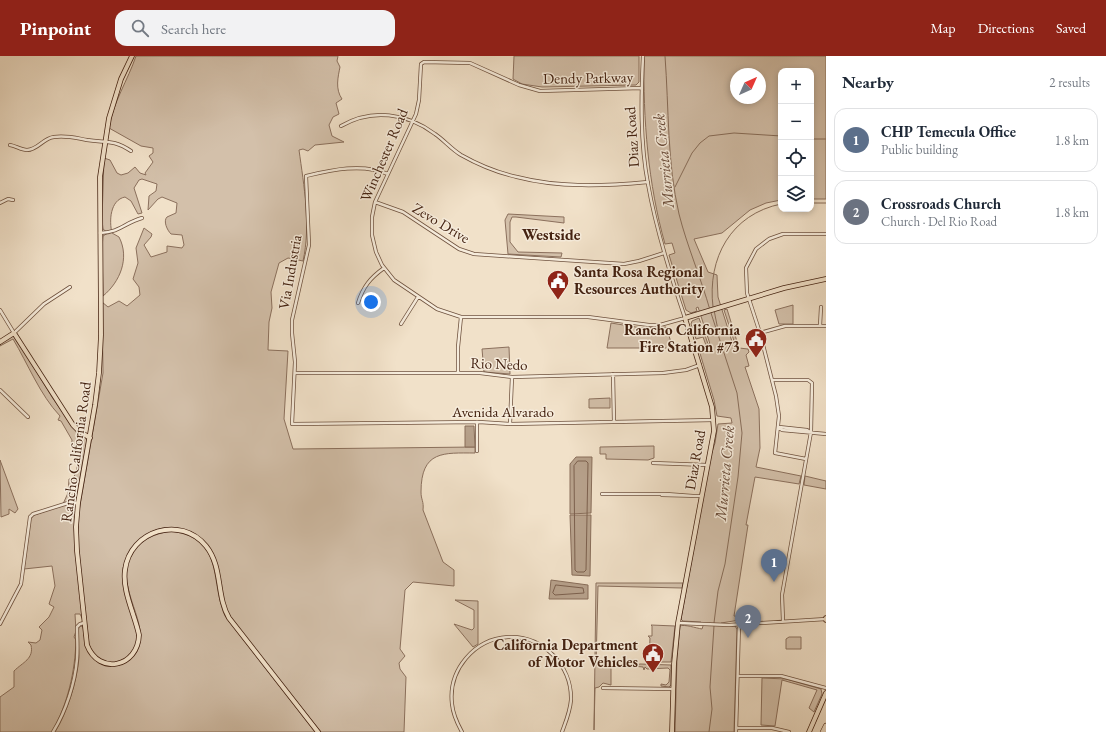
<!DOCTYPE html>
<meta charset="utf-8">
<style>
body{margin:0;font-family:"EB Garamond",serif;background:#f2f2f3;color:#1f2937}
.controls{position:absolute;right:12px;top:12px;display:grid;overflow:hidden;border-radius:8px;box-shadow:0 2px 6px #0003}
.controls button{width:36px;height:36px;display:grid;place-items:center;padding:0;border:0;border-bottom:1px solid #e0e1e3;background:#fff;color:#1f2937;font:20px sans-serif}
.compass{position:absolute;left:730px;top:12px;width:36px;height:36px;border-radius:50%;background:#fff;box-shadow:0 2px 6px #0003;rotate:45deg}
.you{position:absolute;left:371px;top:246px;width:14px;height:14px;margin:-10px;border:3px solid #fff;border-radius:50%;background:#1a73e8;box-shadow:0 0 0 6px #1a73e833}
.badge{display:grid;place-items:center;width:26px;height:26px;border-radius:50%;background:#8f2418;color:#fff;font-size:13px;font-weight:700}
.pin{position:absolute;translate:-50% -33px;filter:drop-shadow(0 1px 2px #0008)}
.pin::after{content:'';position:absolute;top:21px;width:14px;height:12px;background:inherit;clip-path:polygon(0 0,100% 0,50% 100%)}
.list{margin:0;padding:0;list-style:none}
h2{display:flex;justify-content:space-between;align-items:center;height:52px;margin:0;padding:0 16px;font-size:17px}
h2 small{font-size:13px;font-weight:400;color:#747a83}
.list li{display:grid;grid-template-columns:26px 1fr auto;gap:12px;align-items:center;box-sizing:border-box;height:64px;margin:0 8px 8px;padding:0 8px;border:1px solid #e0e1e3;border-radius:12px}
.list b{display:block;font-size:15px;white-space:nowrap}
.list p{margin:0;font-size:13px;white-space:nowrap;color:#747a83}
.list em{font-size:13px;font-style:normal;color:#747a83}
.icon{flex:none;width:22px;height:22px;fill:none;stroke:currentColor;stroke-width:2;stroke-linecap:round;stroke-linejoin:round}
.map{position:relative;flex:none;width:826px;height:676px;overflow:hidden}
header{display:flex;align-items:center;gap:24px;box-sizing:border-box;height:56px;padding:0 20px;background:#8f2418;color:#fff}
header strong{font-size:19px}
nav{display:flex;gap:22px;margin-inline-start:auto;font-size:14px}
.search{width:280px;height:36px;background:#f2f2f3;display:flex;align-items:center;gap:10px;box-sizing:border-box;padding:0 14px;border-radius:12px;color:#747a83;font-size:15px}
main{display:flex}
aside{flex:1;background:#fff}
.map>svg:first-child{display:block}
.green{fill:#d3c0aa;stroke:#8b705d;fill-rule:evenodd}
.water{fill:#b6a08a;stroke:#886d59}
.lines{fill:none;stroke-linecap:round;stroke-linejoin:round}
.shore{stroke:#7c604d;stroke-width:1}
.stream{stroke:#886d59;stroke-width:1}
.minor-casing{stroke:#6e513e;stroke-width:4}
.major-casing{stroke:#432110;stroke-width:5.5}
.highway-casing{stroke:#432110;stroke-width:6}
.minor{stroke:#f6ecdc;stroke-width:2.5}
.major{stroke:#f1e1c9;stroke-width:4}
.highway{stroke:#f1e1c9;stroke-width:5}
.labels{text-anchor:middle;stroke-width:3;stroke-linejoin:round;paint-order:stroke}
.street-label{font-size:15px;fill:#432110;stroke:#f6ecdc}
.poi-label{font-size:15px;font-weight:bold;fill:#432110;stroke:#f6ecdc;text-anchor:end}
.water-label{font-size:16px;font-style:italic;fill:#6b4d3b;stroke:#f6ecdc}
.neighbourhood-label{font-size:16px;font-weight:bold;fill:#432110;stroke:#f6ecdc}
</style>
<header>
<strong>Pinpoint</strong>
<div class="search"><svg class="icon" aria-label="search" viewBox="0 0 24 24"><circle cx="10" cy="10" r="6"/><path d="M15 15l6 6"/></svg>Search here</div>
<nav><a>Map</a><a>Directions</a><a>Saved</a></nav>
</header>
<main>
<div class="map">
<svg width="826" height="676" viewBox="0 0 826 676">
<rect width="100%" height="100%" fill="#f1e1c9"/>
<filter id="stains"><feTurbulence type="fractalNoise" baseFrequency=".005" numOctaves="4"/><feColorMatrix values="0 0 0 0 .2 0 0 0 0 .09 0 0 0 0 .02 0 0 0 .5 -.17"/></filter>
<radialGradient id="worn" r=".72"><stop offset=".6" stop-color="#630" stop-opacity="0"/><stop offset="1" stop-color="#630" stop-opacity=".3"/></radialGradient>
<path class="green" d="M136,0h202l-1,5 3,6c-2,10 -5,22 2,32l-6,4 3,11 -6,3 -4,8 3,11 12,6 -29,3 -7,6 -5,-2 -4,1c5,36 12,76 4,111l-15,-3 -9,5 -8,29 1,16 -3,14 -1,28 20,1 -4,68 9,30 182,-2v6c-31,0 -54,-3 -54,39 0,8 3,9 2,18l20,52 11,8v16l-41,-4 -8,8 -5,59 5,7 -6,7 1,6 6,8 -2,55h-83l-90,-113c-2,-4 -5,-9 -7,-14 -10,-31 1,-60 -38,-73 -11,-4 -20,-6 -30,-2 -18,7 -28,20 -33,38 4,16 18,66 13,79 -4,8 -13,14 -22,16 -12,1 -20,-9 -25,-18l-11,-95v-33l25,-144 -1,-71 6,5 11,-6 8,5 13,-11 -1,-8 -6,-8 5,-16 -2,-15 8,-20 8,6 -1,3 -7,8 7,12 16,-5v-6l15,2 2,-3 -2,-10 -11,-1c-4,-4 -8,-13 -4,-17l9,-4 1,-10 -15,-6 -4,2 -10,11 1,-14 7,-5 1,-7 -15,-5 -3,1 -5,8 8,25 -4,1 -7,-13 -6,-4c-15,3 -16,24 -13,36l7,4c11,21 1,45 -16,59l-1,-48 1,-12 5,-3 -5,-4 -1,-9 2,-62 6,2 7,13 4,2 7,-2 7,-6 5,6 6,2 -1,-2 8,-11 -4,-6 4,-3v-5l-12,-2 -32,-18c4,-26 19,-48 27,-72z
M514,0h125v26l-3,3 -94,2 -20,-3 -9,-5z
M644,0h182v143h-15v-128h-30v129l-15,3 -16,7 -28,23 -28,6 14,33 9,3 1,22 16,51 2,-1 -12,-37 3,-1 12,39 9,1 1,3 -3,3 3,11 -4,1 14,42 1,39 -4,19 45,9 -2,8 -44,-7 -9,48h2l-14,91 12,1v2l-25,4 1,2 13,1 2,3 -3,103h-59l2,-74 3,-32c4,-2 16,2 22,3l1,-3 -2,-4 -18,-1 -2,-2 29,-161 5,-15 3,-19 14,-1 -1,-5 -14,-2 -3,-16 -15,-50 8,-2 -4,-11 -7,2 -5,-15 1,-3 7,-3 9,26h2l-12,-37 -2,1 1,3 -6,2 -5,-3 -17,-55 6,-2 -3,-10 -7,1c-17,-60 -22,-125 -21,-188zM736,18h24v24h-24z
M508,158l56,3v6l-48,-6h-4l-2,5v20l8,10 44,1 -1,4 -53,-3 -3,-34z
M793,249v19h-14l-4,-14z
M611,267l31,5 24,-1 7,21h-66z
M13,280l3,2 36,59 21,30 14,13 -11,59 -13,5 5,-11 1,-14h4c3,-7 6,-14 4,-21 -2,-6 -6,-11 -5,-18l-11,-19 -3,-1 2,-4c-20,-21 -32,-52 -47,-77l-13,7v-3z
M509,291l1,27 -26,-2 -2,-23z
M610,342v10h-21v-9z
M654,390v12l-6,2 -42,-1v-5h-6v-7z
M0,404l18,49 -3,4 -6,-4v5l-8,3z
M805,420l21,5v8l-22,-4z
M67,448l4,4 5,-1 7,113 -3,-6h-5l1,17 -2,6 2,3c-1,32 -8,63 -24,92h-52v-35l14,-10v-16c9,-9 20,-12 17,-26l-3,-3 8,1 4,-3 2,-10 -3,-3 10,-10 5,-10 -5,-3 6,-18 -3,-20 -28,3 6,-49 4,-5z
M171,475c54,8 38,47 54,85l90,116h-260c12,-19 22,-51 24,-74 0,-10 -2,-21 0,-31l2,-1 2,1c2,9 1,19 7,27 12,18 41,15 49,-7 9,-29 -27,-64 -6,-95 10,-14 22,-18 38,-21z
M596,527h87l-1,5 -84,-2 -2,79 15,1v19l-8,-2 -4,4 -4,1 -1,42z
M455,544l23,1v43l-5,3 -19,-23 18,6 2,-2v-18z
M651,569l24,1 -4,36h-24l2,-2 1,-22 -2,-2h4v-10z
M789,581h12v12h-15v-10z
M640,608l31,1v20l-2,2 -8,-1v-2l5,1 3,-3 1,-12 -2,-2 -21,1 -2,-2 -1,3 -1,-3 -10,-1z
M762,622l24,1 35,10 1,5 -8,18 -5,-4 8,-18 -35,-10 -7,46 -14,-1z"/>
<path class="water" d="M465,370h9l1,21h-10z
M576,401h16l-1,56 -21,1v-50z
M570,459h21l-1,61 -18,-1z
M551,524l37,5v14h-39z"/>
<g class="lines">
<path class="shore" d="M578,405h8l2,2 -2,107 -2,2h-7l-2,-2 -1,-104z
M556,529l27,3 1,5 -29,2 -2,-2z"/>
<path class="stream" d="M665,0c4,53 2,106 14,158 8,32 22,64 31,96
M811,83h15
M675,131l17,-34 8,-10 9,-7 25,-3 47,3
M811,147h15
M713,251c-6,-49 18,-93 68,-103
M714,254l4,20
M711,257l26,80 5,40 -4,44 -13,87 -7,27 -4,32
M709,676l3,-23 -2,-22 4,-61"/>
<g class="minor-casing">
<path id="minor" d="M641,32l-101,3 -21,-6 -49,-22 -46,-1 -3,2 -2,36 -3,14 -41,88 -3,15v18l4,17 6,13 12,15 43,29 24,8h127l61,8h11l25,-7c-15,-44 -29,-88 -37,-134 -8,-42 -7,-86 -5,-128
M341,70c31,-18 66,-13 94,8 9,6 16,15 26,21 16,9 38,18 56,22 42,11 88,9 131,5
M10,89c6,1 11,5 17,5 11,0 16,-12 27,-13 12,-2 22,1 33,3 19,3 26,-1 44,11
M388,118c-26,-11 -56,-4 -82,2l3,69 -17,75v13l3,29 -3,62 187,-2 31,2 204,-4
M375,146l28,10 56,37 15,5 150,10 15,-3 25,-8
M0,147l8,-4 5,1
M100,177c21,-1 24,-10 42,-15
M358,247c5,-16 12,-25 26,-35
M0,254l14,23 30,-29 26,-17
M401,268l17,-27
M820,270l1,-19
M760,277l25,-7h41
M295,317h185l32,4 151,-4 23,-3 14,-5
M458,317v-26l3,-30
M613,318l1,48
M772,324h36l4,3 -1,49 -29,163 1,26
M0,334l28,27
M510,368l2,-47
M778,371l4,3 44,4
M779,371l28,3 3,2
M477,395v-29
M806,403l-31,-6 4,-37 -3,-20 -16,-63 -13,-40 -1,-25 10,-19 13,-10 14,-5h43
M653,407l54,2
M602,438h64l27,2
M662,439l39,1
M678,567l51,2 97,-6
M0,568l21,-40 9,-67 3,-3 35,-11h10
M738,620h43l45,12
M603,632l70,1
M736,672h36l17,4
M53,676c13,-21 22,-49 24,-73 1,-11 0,-21 0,-32l3,-3 4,-1
M462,676c-5,-9 -9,-18 -10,-28 -4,-34 22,-65 56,-67 35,-2 64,29 63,63 -1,12 -5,21 -9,32
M736,676l3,-108"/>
</g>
<g class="major-casing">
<path id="major" d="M132,0l-11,23 -12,39 -9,59 1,158 -2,38 -4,32 -17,98 -2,24 1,24 10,94c12,31 51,22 52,-10 -4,-20 -17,-44 -14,-65 5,-40 56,-55 81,-24 17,21 10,50 23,72l89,114
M0,286l14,-9 59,92 6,6 11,7
M826,562v2
M672,676l2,-68 4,-41 36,-192 -2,-24 -27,-89 99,-30 42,-9
M809,676l17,-39"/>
</g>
<g class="highway-casing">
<path id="highway" d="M823,676l3,-6"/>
</g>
<use href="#minor" class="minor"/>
<use href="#major" class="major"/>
<use href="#highway" class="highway"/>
</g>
<defs>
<g id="civic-pin" transform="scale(1.15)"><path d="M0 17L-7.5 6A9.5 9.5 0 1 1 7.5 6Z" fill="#8f2418" stroke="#f6ecdc"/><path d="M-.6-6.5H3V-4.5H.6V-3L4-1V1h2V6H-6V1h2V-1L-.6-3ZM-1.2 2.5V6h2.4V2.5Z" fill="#fff"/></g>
</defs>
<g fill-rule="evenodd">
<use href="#civic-pin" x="558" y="225"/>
<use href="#civic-pin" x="756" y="283"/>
<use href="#civic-pin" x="653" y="598"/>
</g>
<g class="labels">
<g class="street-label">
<text transform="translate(588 22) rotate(-1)" y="5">Dendy Parkway</text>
<text transform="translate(632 81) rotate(-94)" y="5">Diaz Road</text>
<text transform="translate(384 99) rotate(-67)" y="5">Winchester Road</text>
<text transform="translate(441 167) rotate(31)" y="5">Zevo Drive</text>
<text transform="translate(290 216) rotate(-80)" y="5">Via Industria</text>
<text transform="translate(499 308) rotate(2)" y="5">Rio Nedo</text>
<text x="503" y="361">Avenida Alvarado</text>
<text transform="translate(76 396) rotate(-82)" y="5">Rancho California Road</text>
<text transform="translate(695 404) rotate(-80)" y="5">Diaz Road</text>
</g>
<g class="poi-label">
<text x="574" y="221" text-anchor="start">Santa Rosa Regional<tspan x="574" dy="17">Resources Authority</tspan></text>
<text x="740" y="279">Rancho California<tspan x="740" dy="17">Fire Station #73</tspan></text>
<text x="638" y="594">California Department<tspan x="638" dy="17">of Motor Vehicles</tspan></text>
</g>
<g class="water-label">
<text transform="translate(663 105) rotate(-96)" y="6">Murrieta Creek</text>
<text transform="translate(724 417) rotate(-85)" y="6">Murrieta Creek</text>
</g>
<g class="neighbourhood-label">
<text x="551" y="184">Westside</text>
</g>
</g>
<rect width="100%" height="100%" filter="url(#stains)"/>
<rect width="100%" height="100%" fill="url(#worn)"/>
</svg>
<div class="controls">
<button>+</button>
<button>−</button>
<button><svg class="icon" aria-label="locate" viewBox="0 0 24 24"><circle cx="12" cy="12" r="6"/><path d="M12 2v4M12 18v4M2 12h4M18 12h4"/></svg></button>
<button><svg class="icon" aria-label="layers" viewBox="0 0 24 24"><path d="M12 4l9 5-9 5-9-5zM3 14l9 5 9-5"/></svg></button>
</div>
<svg class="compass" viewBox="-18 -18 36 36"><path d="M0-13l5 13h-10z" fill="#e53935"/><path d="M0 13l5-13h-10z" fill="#747a83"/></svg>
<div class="you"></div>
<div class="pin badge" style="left:774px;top:526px;background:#5c6f8a">1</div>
<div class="pin badge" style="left:748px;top:582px;background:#6b7280">2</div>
</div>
<aside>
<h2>Nearby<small>2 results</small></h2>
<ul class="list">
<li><span class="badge" style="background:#5c6f8a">1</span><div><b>CHP Temecula Office</b><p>Public building</p></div><em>1.8 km</em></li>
<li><span class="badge" style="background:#6b7280">2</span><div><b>Crossroads Church</b><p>Church · Del Rio Road</p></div><em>1.8 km</em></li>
</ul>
</aside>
</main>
